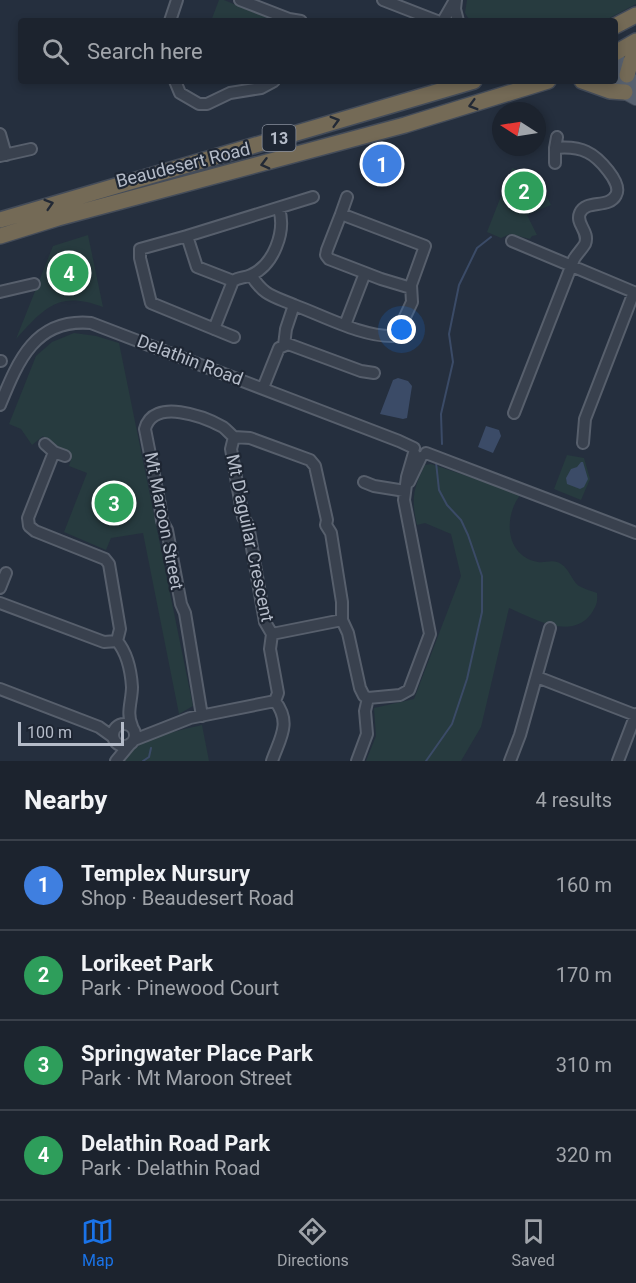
<!DOCTYPE html>
<meta charset="utf-8">
<style>
body{margin:0;font-family:Roboto,sans-serif;background:#292f3a;color:#f1f3f6}
.compass{position:absolute;left:492px;top:102px;width:54px;height:54px;border-radius:50%;background:#1c232e;box-shadow:0 3px 9px #0003;rotate:282deg}
.scale{position:absolute;left:18px;bottom:15px;width:106px;box-sizing:border-box;padding-left:6px;border:3px solid #b5bcc9;border-top:0;font-size:16px;line-height:21px;white-space:nowrap;color:#b5bcc9;-webkit-text-stroke:4px #1e2633;paint-order:stroke}
.you{position:absolute;left:402px;top:330px;width:21px;height:21px;margin:-15px;border:4px solid #fff;border-radius:50%;background:#1a73e8;box-shadow:0 0 0 9px #1a73e833}
.badge{display:grid;place-items:center;width:39px;height:39px;border-radius:50%;background:#1a73e8;color:#fff;font-size:20px;font-weight:700}
.pin{position:absolute;translate:-50% -50%;border:3px solid #fff;box-shadow:0 2px 6px #0006}
.list{margin:0;padding:0;list-style:none}
h2{display:flex;justify-content:space-between;align-items:center;height:78px;margin:0;padding:0 24px;font-size:26px}
h2 small{font-size:20px;font-weight:400;color:#a0a4aa}
.list li{display:grid;grid-template-columns:39px 1fr auto;gap:18px;align-items:center;box-sizing:border-box;height:90px;padding:0 24px;border-top:2px solid #3a404a}
.list b{display:block;font-size:22px;white-space:nowrap}
.list p{margin:0;font-size:20px;white-space:nowrap;color:#a0a4aa}
.list em{font-size:20px;font-style:normal;color:#a0a4aa}
.icon{flex:none;width:33px;height:33px;fill:none;stroke:currentColor;stroke-width:2;stroke-linecap:round;stroke-linejoin:round}
.map{position:relative;flex:none;width:636px;height:761px;overflow:hidden}
.search{position:absolute;background:#1c232e;box-shadow:0 3px 9px #0003;left:18px;right:18px;top:18px;height:66px;display:flex;align-items:center;gap:15px;box-sizing:border-box;padding:0 21px;border-radius:6px;color:#a0a4aa;font-size:22px}
.sheet{height:438px;background:#1c232e}
nav{display:flex;justify-content:space-around;align-items:center;box-sizing:border-box;height:84px;border-top:2px solid #3a404a;background:#1c232e;font-size:16px;color:#a0a4aa}
nav a{display:grid;justify-items:center;gap:3px}
nav .on{color:#1a73e8}
.map>svg:first-child{display:block}
.green{fill:#273b3f}
.water{fill:#3b4b67}
.lines{fill:none;stroke-linecap:round;stroke-linejoin:round}
.stream{stroke:#3b4b67;stroke-width:2}
.minor-casing{stroke:#575f6c;stroke-width:14}
.major-casing{stroke:#424a57;stroke-width:16}
.highway-casing{stroke:#444c59;stroke-width:18}
.minor{stroke:#39414e;stroke-width:10}
.major{stroke:#57606e;stroke-width:14}
.highway{stroke:#746a56;stroke-width:15}
.oneway{stroke:#222935}
.labels{text-anchor:middle;stroke-width:4.5;stroke-linejoin:round;paint-order:stroke}
.shield{fill:#1e2633;stroke:#888f9c;stroke-width:1.5}
.shield-label{font-size:16px;font-weight:bold;fill:#b5bcc9}
.street-label{font-size:18px;fill:#b5bcc9;stroke:#1e2633}
</style>
<div class="map">
<svg width="636" height="761" viewBox="0 0 636 761">
<rect width="100%" height="100%" fill="#252f3e"/>
<path class="green" d="M219,0h5l51,21h-64z
M467,0h169v4l-32,17h-134l-5,-8z
M512,168l26,10 13,27 -24,10 10,20 -5,1 -2,3 -20,-5 -9,4 -14,-6z
M88,235l15,72c-44,-17 -59,1 -87,32l37,-93z
M74,333l22,3 23,7 74,363 -14,8 -36,-181 -32,5 -5,12 -42,-18 23,-59 -18,-7 3,-10 -19,-9 -10,-11 -11,9 -11,-16 -12,-5 27,-68 16,-14z
M567,455l17,3 6,21 -9,21 -27,-11z
M431,464l90,30c-18,22 -16,62 17,68 6,1 13,-2 19,0 12,4 14,18 22,24 5,3 13,5 18,7 1,10 -1,13 -6,21 -20,27 -58,4 -82,-6l-28,119 -20,34h-95l10,-25 -2,-28 40,-9 47,-123 -10,-42 -26,-11 -8,2c-6,-26 -4,-36 8,-60z
M202,725l7,36h-85c12,-23 53,-30 78,-36z"/>
<path class="water" d="M398,378l10,3 4,5 -5,32 -4,1 -23,-5 13,-34z
M486,426l13,4 2,6 -8,17 -15,-6z
M581,462h2l5,17 -4,8 -4,2 -13,-5 -1,-6 5,-9 6,-2z"/>
<g class="lines">
<path class="stream" d="M442,444l-1,-30 12,-52 -4,-28 10,-49 18,-37 14,-11
M143,761l6,-4 2,-9
M426,761l26,-37 15,-45 15,-67v-36l-14,-41 -7,-15 -14,-15 -8,-15 -3,-28"/>
<g class="minor-casing">
<path id="minor" d="M240,0l49,19 12,2
M383,0l54,21
M456,0l-1,9 3,12
M170,21l7,-21
M443,21l12,-21
M175,81l5,12 19,11h8l23,-11 31,-5 13,-7
M0,134l6,21
M0,156l31,-7
M555,163v-15l2,-11
M341,214l6,-17
M187,236l126,-39
M512,241l124,52
M251,275c13,21 22,21 43,30l-8,24 -2,16
M233,281l-36,-14 -10,-31 -47,13v9l11,45 83,34
M0,292l34,-8
M294,305c30,11 70,33 102,31l16,-34 -1,-17 14,-39 -84,-32 -14,36 -1,5 3,4 52,20 30,9
M345,325l20,-52
M214,329l19,-48c6,-4 12,-3 18,-6 23,-10 35,-44 28,-66
M0,361h1
M263,388l16,-40 9,-4 73,27 13,2
M0,405c18,-44 35,-87 91,-82l308,118 15,7
M514,413l60,-154c3,-5 8,-10 11,-15 5,-13 -10,-20 -5,-31 6,-14 29,-4 36,-18 7,-12 -18,-38 -29,-43 -10,-5 -21,-5 -32,-4
M583,443l2,-24 49,-127
M45,444l9,8 11,4
M54,452l-26,66 1,8 6,5 70,28 4,5 11,65 -3,12c10,12 14,30 15,46 0,14 -6,26 0,39
M426,453l210,80
M364,482l10,4 31,5
M409,482l12,-25
M0,588l6,-15
M0,603l104,39 13,-1
M272,634l-7,-12 -17,-97 -5,-8 -12,-68 3,-12 16,1 60,22 5,6 12,54 -1,5 5,8 11,69v18
M537,677l98,38
M0,689l99,38 14,10
M368,698l32,-3 9,-5 21,-56 -26,-134 3,-23 7,-24
M275,701l3,-8 -8,-44 2,-15 70,-14 6,13 12,55 4,8 4,2
M202,716l-17,-103 -4,-9 -14,-74 -5,-9 -2,-16 -15,-76c8,-32 60,-12 78,-2 4,3 7,7 11,10
M113 735a11 11 0 1 1 22 0a11 11 0 1 1-22 0Z
M134,740l56,-22 85,-17c17,22 5,37 -3,60
M116,761l14,-17
M357,761l10,-27 -2,-23 3,-13
M510,761l10,-26 30,-107
M618,761l18,-47"/>
</g>
<g class="major-casing">
<path id="major" d="M615,56l15,23 6,6
M615,80l10,12 11,6"/>
</g>
<g class="highway-casing">
<path id="highway" d="M615,26l21,-11
M615,53l21,-12
M627,75l4,-14 5,-8
M582,81l28,10 15,1
M0,220l474,-139
M0,236l58,-18 347,-93 143,-44"/>
</g>
<use href="#minor" class="minor"/>
<use href="#major" class="major"/>
<use href="#highway" class="highway"/>
</g>
<defs><path id="oneway-chevron" d="M-2-3.5L2.5 0L-2 3.5" fill="none" stroke-width="1.6" stroke-linecap="round" stroke-linejoin="round" transform="scale(1.5)"/></defs>
<g class="oneway">
<use href="#oneway-chevron" transform="translate(473 105) rotate(164)"/>
<use href="#oneway-chevron" transform="translate(335 121) rotate(-16)"/>
<use href="#oneway-chevron" transform="translate(265 164) rotate(165)"/>
<use href="#oneway-chevron" transform="translate(49 204) rotate(-17)"/>
</g>
<g class="labels">
<rect class="shield" x="262.5" y="125" width="33" height="26" rx="4.5"/>
<g class="shield-label">
<text x="279" y="144">13</text>
</g>
<g class="street-label">
<text transform="translate(183 165) rotate(-14)" y="6">Beaudesert Road</text>
<text transform="translate(190 360) rotate(21)" y="6">Delathin Road</text>
<text transform="translate(164 521) rotate(79)" y="6">Mt Maroon Street</text>
<text transform="translate(250 538) rotate(78)" y="6">Mt D'aguilar Crescent</text>
</g>
</g>
</svg>
<svg class="compass" viewBox="-18 -18 36 36"><path d="M0-13l5 13h-10z" fill="#e53935"/><path d="M0 13l5-13h-10z" fill="#a0a4aa"/></svg>
<div class="scale">100 m</div>
<div class="you"></div>
<div class="pin badge" style="left:382px;top:164px;background:#3f7fe0">1</div>
<div class="pin badge" style="left:524px;top:191px;background:#2e9e5b">2</div>
<div class="pin badge" style="left:114px;top:503px;background:#2e9e5b">3</div>
<div class="pin badge" style="left:69px;top:273px;background:#2e9e5b">4</div>
<div class="search"><svg class="icon" aria-label="search" viewBox="0 0 24 24"><circle cx="10" cy="10" r="6"/><path d="M15 15l6 6"/></svg>Search here</div>
</div>
<section class="sheet">
<h2>Nearby<small>4 results</small></h2>
<ul class="list">
<li><span class="badge" style="background:#3f7fe0">1</span><div><b>Templex Nursury</b><p>Shop · Beaudesert Road</p></div><em>160 m</em></li>
<li><span class="badge" style="background:#2e9e5b">2</span><div><b>Lorikeet Park</b><p>Park · Pinewood Court</p></div><em>170 m</em></li>
<li><span class="badge" style="background:#2e9e5b">3</span><div><b>Springwater Place Park</b><p>Park · Mt Maroon Street</p></div><em>310 m</em></li>
<li><span class="badge" style="background:#2e9e5b">4</span><div><b>Delathin Road Park</b><p>Park · Delathin Road</p></div><em>320 m</em></li>
</ul>
</section>
<nav>
<a class="on"><svg class="icon" aria-label="map" viewBox="0 0 24 24"><path d="M3 6l6-2 6 2 6-2v14l-6 2-6-2-6 2zM9 4v14M15 6v14"/></svg>Map</a>
<a><svg class="icon" aria-label="directions" viewBox="0 0 24 24"><path d="M12 3l9 9-9 9-9-9zM9 14v-3h6M13 9l2 2-2 2"/></svg>Directions</a>
<a><svg class="icon" aria-label="saved" viewBox="0 0 24 24"><path d="M7 4h10v16l-5-4-5 4z"/></svg>Saved</a>
</nav>
